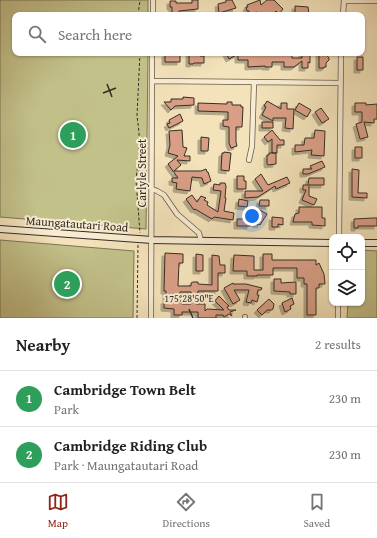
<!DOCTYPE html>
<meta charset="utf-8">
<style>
body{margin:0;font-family:"Gentium Book Plus",serif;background:#f6f6f6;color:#202124}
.controls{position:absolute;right:12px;bottom:12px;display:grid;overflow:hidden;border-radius:8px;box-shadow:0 1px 3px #0004}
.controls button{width:36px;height:36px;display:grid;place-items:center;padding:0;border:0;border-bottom:1px solid #e0e0e0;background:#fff;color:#202124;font:20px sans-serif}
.you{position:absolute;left:252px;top:216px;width:14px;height:14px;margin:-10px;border:3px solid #fff;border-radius:50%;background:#1a73e8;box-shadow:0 0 0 6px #1a73e833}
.badge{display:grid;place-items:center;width:26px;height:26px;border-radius:50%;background:#8f2418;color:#fff;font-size:13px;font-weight:700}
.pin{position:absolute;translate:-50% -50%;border:2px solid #fff;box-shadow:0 1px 4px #0006}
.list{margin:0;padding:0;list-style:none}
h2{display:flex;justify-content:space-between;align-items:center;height:52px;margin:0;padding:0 16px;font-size:17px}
h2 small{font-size:13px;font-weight:400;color:#757577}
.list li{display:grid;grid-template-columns:26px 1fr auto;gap:12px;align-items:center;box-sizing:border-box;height:56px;padding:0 16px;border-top:1px solid #e0e0e0}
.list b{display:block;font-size:15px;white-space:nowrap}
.list p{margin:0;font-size:13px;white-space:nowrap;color:#757577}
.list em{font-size:13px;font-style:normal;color:#757577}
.icon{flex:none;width:22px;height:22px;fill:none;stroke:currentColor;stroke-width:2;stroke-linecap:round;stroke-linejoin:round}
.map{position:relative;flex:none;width:377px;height:318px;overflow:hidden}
.search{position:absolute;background:#fff;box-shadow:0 1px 3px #0004;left:12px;right:12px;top:12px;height:44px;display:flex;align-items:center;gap:10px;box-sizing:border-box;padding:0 14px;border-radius:8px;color:#757577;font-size:15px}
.sheet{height:164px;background:#fff}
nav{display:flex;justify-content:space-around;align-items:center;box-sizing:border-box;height:56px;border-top:1px solid #e0e0e0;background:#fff;font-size:11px;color:#757577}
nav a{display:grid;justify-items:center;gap:2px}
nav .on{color:#8f2418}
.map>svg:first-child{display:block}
.park{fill:#c3c18a;stroke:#7d7656}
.building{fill:#d99f86;stroke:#372c23;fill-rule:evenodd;filter:url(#shadow)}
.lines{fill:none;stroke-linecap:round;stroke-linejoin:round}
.street-casing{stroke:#665a49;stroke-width:6}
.secondary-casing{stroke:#372c23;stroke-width:8}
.path{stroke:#372c23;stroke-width:1;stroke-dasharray:3 2;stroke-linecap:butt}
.street{stroke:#f7ecd2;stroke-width:4.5}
.secondary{stroke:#f7ecd2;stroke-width:6}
.ticks{fill:none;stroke:#372c23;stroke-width:1.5}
.labels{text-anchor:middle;stroke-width:4;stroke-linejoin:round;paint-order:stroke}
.street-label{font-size:12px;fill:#372c23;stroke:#f7ecd2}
.ticks-label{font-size:10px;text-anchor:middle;fill:#372c23;stroke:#f7ecd2;stroke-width:4;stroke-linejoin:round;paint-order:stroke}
</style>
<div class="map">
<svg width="377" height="318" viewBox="0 0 377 318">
<defs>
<filter id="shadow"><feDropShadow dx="-3" dy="3" stdDeviation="0" flood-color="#0004"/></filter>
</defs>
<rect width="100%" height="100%" fill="#f3e2ba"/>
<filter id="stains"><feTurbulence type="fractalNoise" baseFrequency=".005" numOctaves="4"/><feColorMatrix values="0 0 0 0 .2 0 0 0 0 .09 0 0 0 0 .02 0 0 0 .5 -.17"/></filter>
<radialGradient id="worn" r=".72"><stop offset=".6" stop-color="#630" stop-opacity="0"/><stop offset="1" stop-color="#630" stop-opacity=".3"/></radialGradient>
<path class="park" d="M0,0h148v15h-133v38h133l-2,176 -146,-12z
M0,240l134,11 -1,67h-133z
M362,250l15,1v67h-30l1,-15h14z"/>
<path class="building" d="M192,0h6v9l-19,2v4h-7v-8h-2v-6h6v2h16z
M226,0h6l4,8 -17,5 -1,-9 8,-2z
M260,0l1,5 6,-5h7l9,9 -4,5 -3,-3 -3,4h-15l-1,-3 -8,2v-3h-2l-1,-4h2l-1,-2z
M295,6l13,1 1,8 -14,-1z
M189,53h11v3h4v7h-10l-1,1h-4z
M226,53h48l2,1 8,1v-2h8v5h10v-5h8v10l-2,-1v6h-6v-7l-8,6h-10v-5h-12v5h-7v-1l-17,1v-7h-10v-6l-9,5z
M319,53h6l4,5v2l-3,3v4h-2v1h-5z
M165,54h15v8h-15z
M357,57h6v13h-6z
M183,97l11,1v7l-19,1 -4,4 -7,-8h7v-3h12z
M267,101l14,8v-6h6v6h7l-1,20 -8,-1 1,-10h-13v3l-11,-6 4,-8 -2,-1z
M227,102h5v3h9v2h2l-1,20h-6v15l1,4 -6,2 -2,-5v-16l-6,-1v-6h5v-8l-30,-1v-8l29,1z
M299,103l12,7 -4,7 -12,-7z
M355,103h11v2l11,-1v15h-3v4l-10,-1 4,15 -8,2 -4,-15 6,-2v-10h-7z
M321,108l8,11 -7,4 -7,-11z
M180,114l3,7 -14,7 -2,-4 3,-1 -1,-3z
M262,122h11v6h-11z
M182,130l1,17 4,1 -3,8h6v5l-13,-1 4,5 -7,6h27l5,-2 1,3h1l3,9 -7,3 -2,-6 -10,-1 -2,14 -14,-2 1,-6 -5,-1v-4h6l-10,-14 10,-8 -10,-3 2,-8 -1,-14z
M272,130l8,10h4v5h-7v8h-5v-14l-4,3 -4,-5z
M315,130l10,1 -1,25 -13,-1 1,-5 -17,2v-7h9l1,-7h9z
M201,137l8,1 -1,13h-7z
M355,147h7v11h-7z
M224,152l7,1 -2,18 -8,-1 1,-17h2z
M269,153h7v11l-8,1 -1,-1v-9h2z
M322,161l3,6 -17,7h-5v-5h9l-2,-3z
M352,169l7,1 -1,23h9v5l-15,-1z
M261,174l7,11 19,-8 3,6 -14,6 -1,-3 -17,11 -13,1v-7h18l-8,-12z
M237,176h7v5h2v8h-9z
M309,178h15v7h-15v11l8,3 -3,6 -12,-5 4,-10h-3v-5h5z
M220,183h5l1,3 -1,12h1l-2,13 10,2 -1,7 -19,-3 -2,2 -17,-10 -1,1 -8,-11 6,-4 5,7 4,-6 5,2 -2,2 4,2 -1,3 11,7 3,-21 -8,-1 1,-6 6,1z
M239,199l9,2 -1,6 -9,-1z
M260,200h9v6h-10z
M299,207h23v11h3v8l-13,-1v-3h-19l2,-8 4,-1z
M258,209l9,5 -7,11 -2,-1 -1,1 -7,-4v5h-13v-7h13v2z
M272,217l11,1v7l-5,-1v3h-6z
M373,218h4v8h-19v2h-4v-9z
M165,253l18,1v9h-4l-1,23h13v-3l2,-1h5v2l14,1v-30l7,1 1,9h5v8h-7v18h-20v4h-2v9h9v7l2,-2 17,1 -9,-9 4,-5 10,10 -2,1 2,3h7l-6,2 2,4 -3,-2 -5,3 -1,-2h-7v3h-18v-6h-16v3h-8v-6l-10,-1v-7h2v-10h-2zM180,292h11v12h-9v-3h-2z
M196,254l7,1v16h-7z
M263,254h9v6h44v5l3,-2 5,11 1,10h-6v4h-3v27h-9v-31h-3v-6h-7v-10h-24v7h-16v1h-10v-5h-14l1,-16 20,1v14h9z
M274,279h7v4l15,-1v12h-6v-2l-16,-1z
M233,283v1h13l16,4 -1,2h-3l-1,5h2l-2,7 -5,-2 -1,3 -5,-1 3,-12h-15l6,10 -7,4 -9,-16z
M292,298l2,6 -4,2 1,3 -6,3 -3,-9z
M269,299l5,5 -1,5 -1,1h-5l-5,5 -5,-5z"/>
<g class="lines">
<g class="street-casing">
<path id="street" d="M344,1h33
M153,15v-15
M343,15l1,-15
M152,81l188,2
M249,160l3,-14 2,-64
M152,189l5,2 7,4 13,19 22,19 2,8
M339,237l2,-184
M151,318l1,-265
M245,318v-1
M338,318v-15"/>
</g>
<g class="secondary-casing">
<path id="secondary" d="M0,229l152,11 180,3
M362,243h15"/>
</g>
<path class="path" d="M138,15l2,-15
M140,53l-3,63 2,16v21l-3,27 4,53
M137,318l1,-73"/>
<use href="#street" class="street"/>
<use href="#secondary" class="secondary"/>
</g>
<path class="ticks" d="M107,84l5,13M103,93l13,-5M189,309l4,9"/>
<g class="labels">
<g class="street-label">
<text transform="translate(142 173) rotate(-90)" y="4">Carlyle Street</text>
<text transform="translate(77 224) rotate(4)" y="4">Maungatautari Road</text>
</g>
</g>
<g class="ticks-label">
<text x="189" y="302">175°28'50"E</text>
</g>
<rect width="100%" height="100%" filter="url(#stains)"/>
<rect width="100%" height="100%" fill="url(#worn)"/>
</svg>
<div class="controls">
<button><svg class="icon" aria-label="locate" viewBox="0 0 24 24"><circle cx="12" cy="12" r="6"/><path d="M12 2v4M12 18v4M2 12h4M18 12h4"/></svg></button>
<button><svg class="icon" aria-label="layers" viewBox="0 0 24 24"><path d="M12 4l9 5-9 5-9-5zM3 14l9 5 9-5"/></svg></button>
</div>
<div class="you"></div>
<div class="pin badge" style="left:73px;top:135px;background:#2e9e5b">1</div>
<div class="pin badge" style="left:67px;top:284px;background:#2e9e5b">2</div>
<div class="search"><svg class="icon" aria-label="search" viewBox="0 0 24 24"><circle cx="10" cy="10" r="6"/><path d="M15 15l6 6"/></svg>Search here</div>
</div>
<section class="sheet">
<h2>Nearby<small>2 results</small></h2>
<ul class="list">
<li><span class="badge" style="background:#2e9e5b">1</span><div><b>Cambridge Town Belt</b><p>Park</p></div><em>230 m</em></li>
<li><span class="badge" style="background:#2e9e5b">2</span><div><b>Cambridge Riding Club</b><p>Park · Maungatautari Road</p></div><em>230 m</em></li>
</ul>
</section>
<nav>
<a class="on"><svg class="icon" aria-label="map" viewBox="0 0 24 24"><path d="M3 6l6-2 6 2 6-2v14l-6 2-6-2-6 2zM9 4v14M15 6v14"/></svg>Map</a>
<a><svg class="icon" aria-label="directions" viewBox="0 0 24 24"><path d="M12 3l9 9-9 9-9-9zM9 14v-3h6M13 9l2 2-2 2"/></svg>Directions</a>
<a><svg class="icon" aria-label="saved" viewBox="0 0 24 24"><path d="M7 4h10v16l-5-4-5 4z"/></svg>Saved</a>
</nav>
